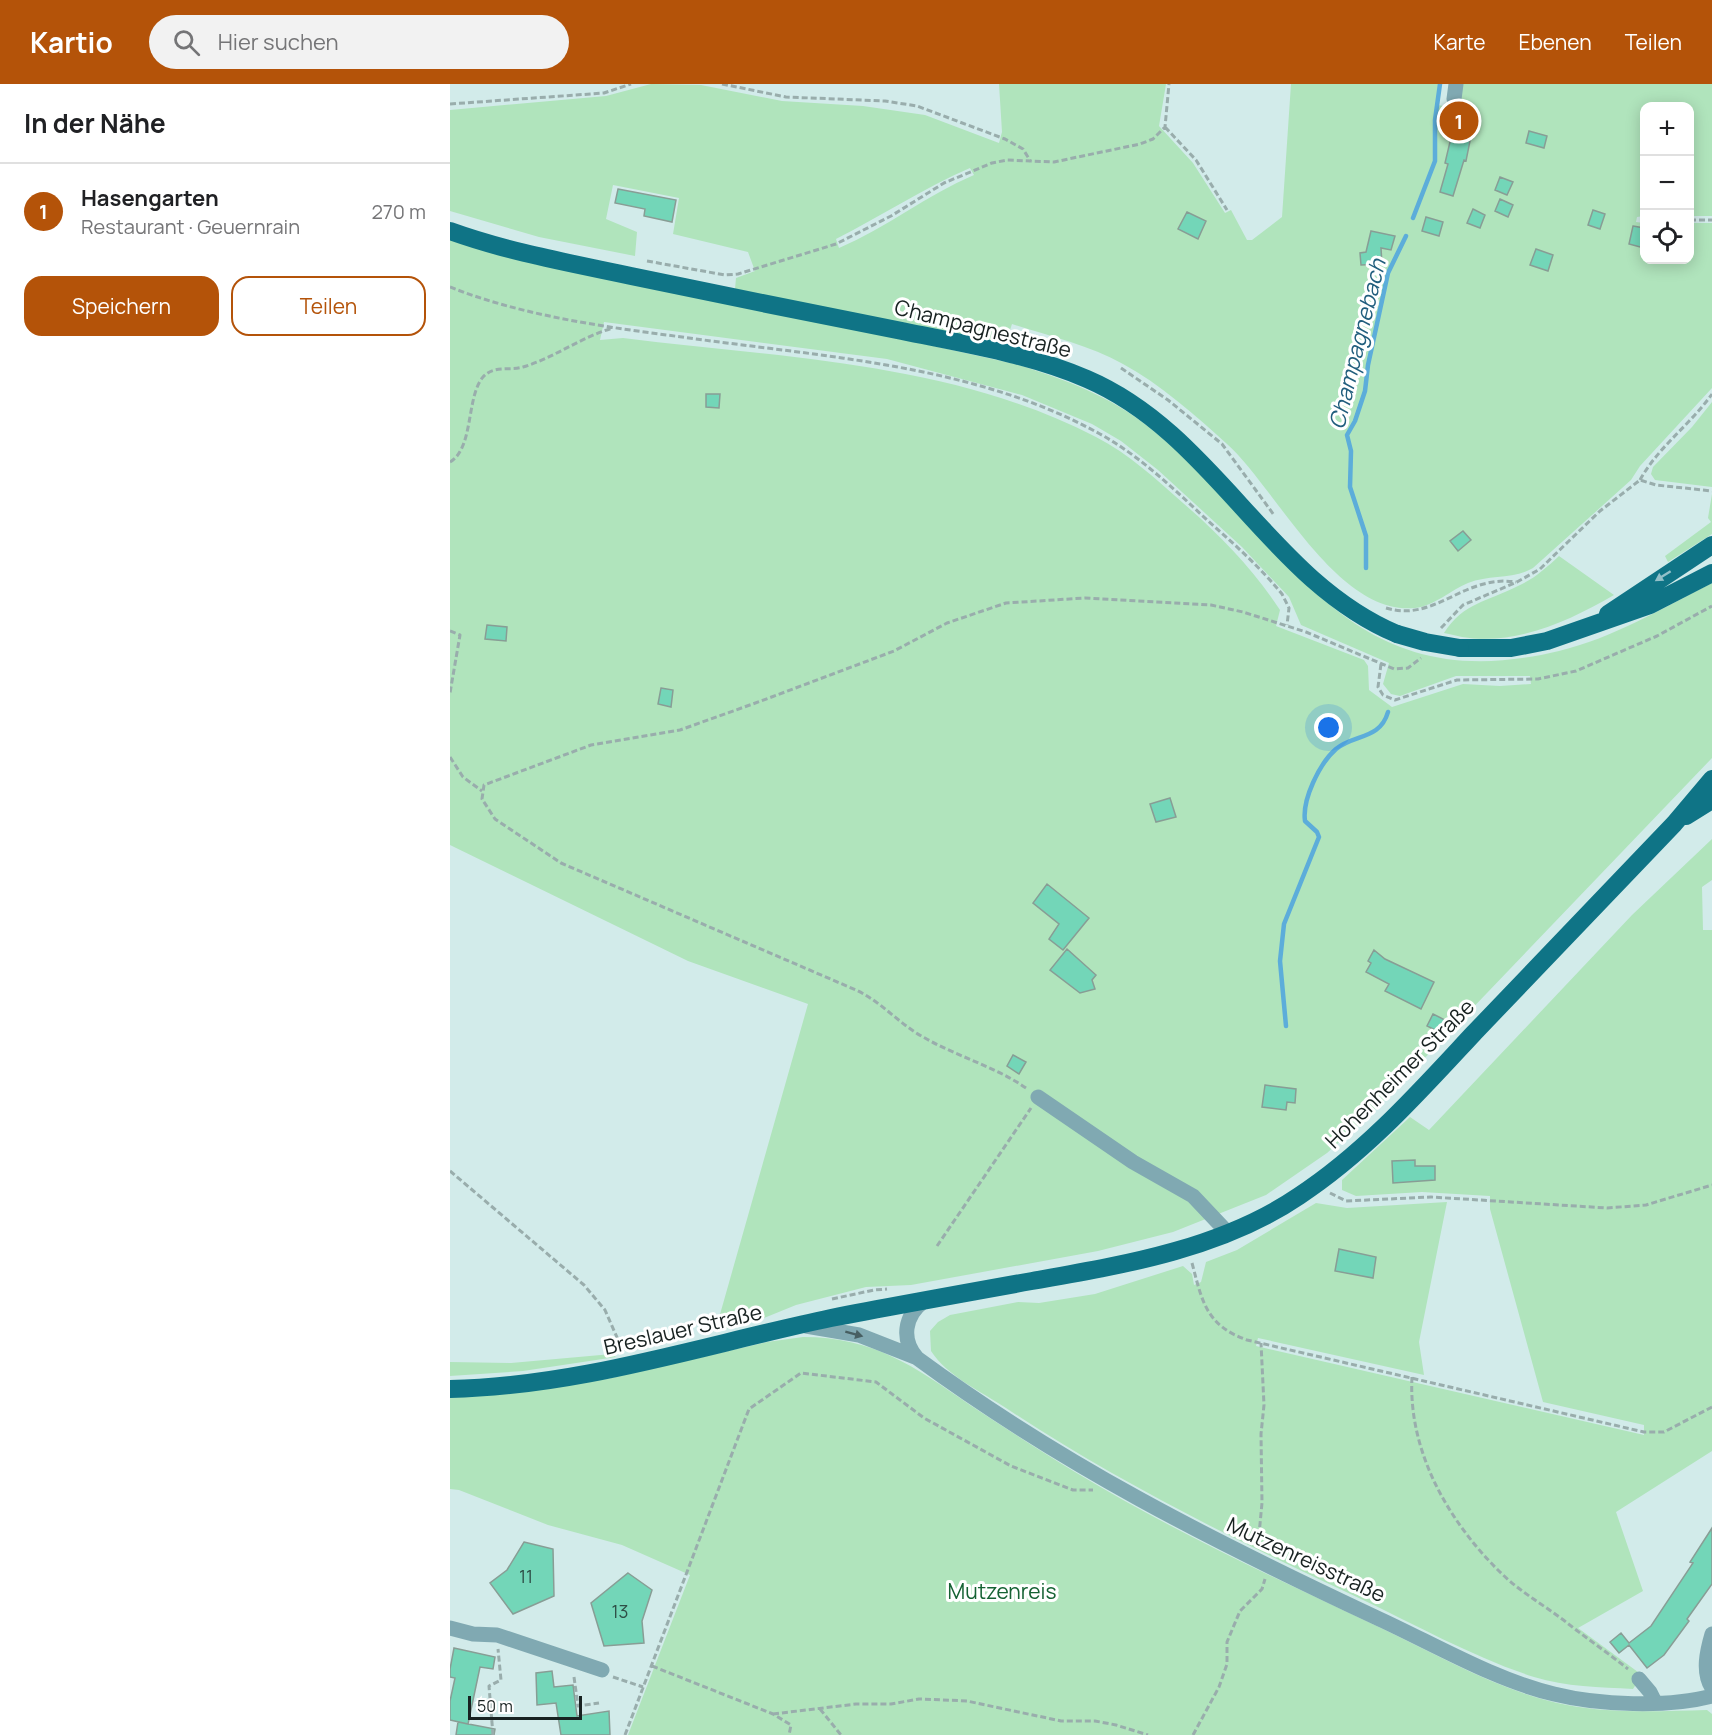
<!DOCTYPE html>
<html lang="de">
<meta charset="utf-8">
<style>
body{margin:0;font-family:Manrope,sans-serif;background:#f2f2f2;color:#202124}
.controls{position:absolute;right:18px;top:18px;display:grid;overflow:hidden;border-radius:12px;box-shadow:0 3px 15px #0003}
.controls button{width:54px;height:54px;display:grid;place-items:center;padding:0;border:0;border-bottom:2px solid #e0e0e0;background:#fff;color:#202124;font:30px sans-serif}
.scale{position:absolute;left:18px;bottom:15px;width:114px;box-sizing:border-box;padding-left:6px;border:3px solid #182221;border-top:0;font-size:16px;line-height:21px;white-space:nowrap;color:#182221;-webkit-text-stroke:4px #fff;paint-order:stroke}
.you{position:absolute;left:879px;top:644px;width:21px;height:21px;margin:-15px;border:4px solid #fff;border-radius:50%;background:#1a73e8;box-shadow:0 0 0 9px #1a73e833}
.badge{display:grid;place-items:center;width:39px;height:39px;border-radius:50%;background:#b45309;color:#fff;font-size:20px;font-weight:700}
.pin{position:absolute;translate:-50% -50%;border:3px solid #fff;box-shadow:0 2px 6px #0006}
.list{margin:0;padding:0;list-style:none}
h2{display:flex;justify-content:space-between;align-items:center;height:78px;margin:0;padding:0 24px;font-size:26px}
h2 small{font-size:20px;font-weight:400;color:#757577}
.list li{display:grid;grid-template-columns:39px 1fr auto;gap:18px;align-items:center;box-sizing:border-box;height:96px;padding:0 24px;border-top:2px solid #e0e0e0}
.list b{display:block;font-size:22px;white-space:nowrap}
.list p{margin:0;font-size:20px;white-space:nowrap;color:#757577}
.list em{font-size:20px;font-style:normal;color:#757577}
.actions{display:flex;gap:12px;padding:18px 24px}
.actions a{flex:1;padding:14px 0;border:2px solid #b45309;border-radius:18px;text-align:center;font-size:21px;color:#b45309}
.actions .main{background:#b45309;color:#fff}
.icon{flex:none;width:33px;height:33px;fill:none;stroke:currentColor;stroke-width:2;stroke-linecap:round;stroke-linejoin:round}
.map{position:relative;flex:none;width:1262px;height:1651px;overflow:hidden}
header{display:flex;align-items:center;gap:36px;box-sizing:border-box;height:84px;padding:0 30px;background:#b45309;color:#fff}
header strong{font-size:28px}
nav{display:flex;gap:33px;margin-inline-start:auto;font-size:21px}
.search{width:420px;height:54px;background:#f2f2f2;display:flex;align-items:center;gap:15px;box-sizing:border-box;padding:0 21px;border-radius:33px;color:#757577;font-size:22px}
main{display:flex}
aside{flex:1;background:#fff}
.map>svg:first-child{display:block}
.green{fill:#b0e4bc;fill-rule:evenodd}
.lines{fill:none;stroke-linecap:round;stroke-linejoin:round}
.stream{stroke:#5cadda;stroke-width:4.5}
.building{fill:#73d6b8;stroke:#889d95;stroke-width:1.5}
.path{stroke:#99adac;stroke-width:3;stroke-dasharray:6 3;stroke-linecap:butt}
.minor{stroke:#80a9b2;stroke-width:15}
.major{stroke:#0f7486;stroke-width:18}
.major-bridge{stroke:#0f7486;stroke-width:18}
.oneway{fill:#93c0c9}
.oneway2{fill:#475f62}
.labels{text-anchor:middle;stroke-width:6;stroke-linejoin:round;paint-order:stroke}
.number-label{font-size:18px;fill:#2f4f47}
.street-label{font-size:21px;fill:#182221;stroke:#fff}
.park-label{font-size:21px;fill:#156233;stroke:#fff}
.water-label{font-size:22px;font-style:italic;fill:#215e7d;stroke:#fff}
</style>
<header>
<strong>Kartio</strong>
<div class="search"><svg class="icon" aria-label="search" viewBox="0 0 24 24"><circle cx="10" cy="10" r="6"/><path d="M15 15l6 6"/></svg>Hier suchen</div>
<nav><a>Karte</a><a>Ebenen</a><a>Teilen</a></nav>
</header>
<main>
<aside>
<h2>In der Nähe<small></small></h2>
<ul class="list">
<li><span class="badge">1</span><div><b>Hasengarten</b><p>Restaurant · Geuernrain</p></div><em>270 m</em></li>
</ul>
<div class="actions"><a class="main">Speichern</a><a>Teilen</a></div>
</aside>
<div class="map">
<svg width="1262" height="1651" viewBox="0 0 1262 1651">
<rect width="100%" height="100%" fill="#d2ebea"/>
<path class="green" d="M201,0l50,1 81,16 81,5 62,9 74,28 3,-11 -3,-48h167l-7,42 34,37 32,50 6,-3 16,30h5l30,-23 9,-133h147l-1,21 20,3 5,-24h250v132h-22v-110h-46v110l-7,1 -1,5 8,1v37h46v-37h22v165l-72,78 -9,14 -98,88c-20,12 -43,6 -65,15 -17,7 -34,23 -53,25 -78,8 -139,-120 -188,-164 -32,-29 -67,-60 -104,-80 -34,-19 -74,-28 -111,-40l-7,21 -270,-56 1,-11 19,-7 -7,-19 -75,-18 6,-36 -66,-13 -7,34 31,13 -2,24 -96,-19 -89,-26v-101l156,-14zM520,84l4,7c-47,20 -88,53 -135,73l-3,-9c45,-23 88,-51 134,-71z
M0,155l565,125c49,15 95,32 135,64 140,110 190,276 409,223 54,-13 104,-43 153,-68v175l-338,353 -47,42 -61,42 -93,37 -75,19 -187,34 -45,2 -70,18 -32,13 -49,14 93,-328 -120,-43 -238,-116zM154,238l283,37 135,36 70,29 29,17 37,29 84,77 47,50 12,28 88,38 -6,21 8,10 9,2 56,-20h74l1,8 -31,2 -37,-2 -71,23 -23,-17 -1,-24 -4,-6 -88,-34 4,-16c-27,-41 -60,-75 -97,-107 -27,-24 -54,-49 -87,-66 -145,-75 -314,-79 -473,-99l-23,2z
M1262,318v85l-57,-7 -4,-6 2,-7 39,-40z
M1262,410v40l-44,28 -3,-6 46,-34 -3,-4z
M1109,472l55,39c-45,26 -98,51 -152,42 -6,-1 -11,-3 -18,-4 20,-31 43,-31 74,-47 16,-7 28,-18 41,-30z
M1262,755v41l-10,7 1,43h9v521l-96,61 27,79 -65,37 64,47 -9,14c-33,-2 -67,-2 -99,-12 -59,-19 -116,-51 -173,-78 -122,-57 -242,-116 -355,-191 -24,-16 -59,-32 -75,-57l-1,-20 8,-9 12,-7 68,-13 21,1 56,-9 88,-28 9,8 2,11 7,-3 5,-20 31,-12 79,-47 31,5 100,-6 -28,140 5,33 -166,-37 -2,8 388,89v-10l-101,-23 -53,-193v-13l-68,-4 -66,4 -14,-6v-10l68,-63 19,13 203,-215z
M353,1253c70,0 111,29 167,68 35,23 70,46 105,67 99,60 204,108 308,157 59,28 120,64 184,76 47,9 94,6 140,5l5,4v21h-1084l62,-160 -68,-30 -74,-20 -89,-35 -9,-1v-93l157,-17 160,-37z
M162,1270l4,3 -93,14 -73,5v-14l61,1z"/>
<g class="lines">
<path class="stream" d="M963,134l22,-57v-41l5,-36
M916,484v-32l-16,-49 1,-36 -4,-16 8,-14 10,-30 3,-26 20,-92 18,-37
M836,942l-6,-65 4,-37 35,-87 -2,-5 -12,-11c-3,-21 14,-57 31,-72 18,-15 44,-9 52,-37"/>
</g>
<path class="building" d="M1008,24l18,3 -10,50 -2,-1 -11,36 -13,-4 8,-28 -3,-1z
M1079,47l18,5 -3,12 -18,-5z
M1050,93l13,5 -6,13 -12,-5z
M168,105l58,11 -4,22 -28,-6 1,-7 -30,-6z
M1050,115l13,6 -5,12 -13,-6z
M1023,125l12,6 -5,13 -13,-5z
M1143,126l12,4 -5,15 -12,-4z
M737,128l19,9 -8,18 -20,-10z
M976,133l17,5 -4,14 -17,-5z
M1183,142l11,2v20l-15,-4z
M921,147l24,5 -4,14 -10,-2 1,16 -21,1 -1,-12 6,-1z
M1086,165l17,6 -5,16 -18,-6z
M256,310h14l-1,14 -13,-1z
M1013,447l8,9 -13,11 -8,-10z
M37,541l20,2 -1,14 -21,-2z
M211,604l12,2 -2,17 -13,-3z
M720,714l6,19 -20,5 -6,-18z
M597,800l42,34 -26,32 -14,-11 10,-15 -26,-21z
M617,865l29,26 -4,5 3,9 -15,4 -30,-23z
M924,866l11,9 49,23 -13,27 -36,-18 4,-7 -23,-12 5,-9 -3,-2z
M983,930l12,6 -6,12 -12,-6z
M563,971l13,7 -7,12 -12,-8z
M815,1001l31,4 -1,14 -8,-1 -1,8 -24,-3z
M965,1076v6h20v14l-42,3 -1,-22z
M889,1165l37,8 -3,21 -38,-7z
M1262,1444v56l-25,35 2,2 -25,34 -17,13 -18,-23 -10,8 -9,-11 11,-9 8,10 22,-17 42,-63 -3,-1z
M74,1458l29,7 1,47 -41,18 -23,-31 17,-13z
M178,1489l24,17 -10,31 2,22 -40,3 -13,-43z
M4,1564l41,9 -2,12 -13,-2 -12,57 -18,-4v-19l5,-23 -5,-1v-8z
M102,1587l2,16 19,-2 4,31 32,-5 1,24h-49l-5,-32 -19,2 -1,-32z
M8,1638l37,7 -1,6h-38z"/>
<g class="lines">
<path class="path" d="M272,0l64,13 99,4 32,5 88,33 18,10 8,13
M0,20l154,-11 27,-9
M715,43l31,33 31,50
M1240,136h22
M197,177l78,14 13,-1 98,-30 55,-28 53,-33 48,-20 15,-3 47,2 86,-18 13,-5 12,-12 4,-43
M0,203c73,29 155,40 232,50 140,20 292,27 418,97 40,22 74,55 107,86 26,23 53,47 75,74l7,14 -2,17
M671,284l47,32 54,44 52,71
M0,378c24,-14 16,-65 33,-85 11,-12 26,-6 40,-10 31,-9 58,-30 90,-39
M1190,396c18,-33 50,-55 72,-86
M936,524c49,15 78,-34 130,-26
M991,544l22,-23 54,-23 23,-13 60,-58 40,-31 16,5 56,6
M0,547l10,4 -10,58
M931,580l-3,23 5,8 12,5 62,-20 81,-1 38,-8 81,-35 55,-30
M0,673l13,20 19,14
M576,1004c-32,-22 -68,-31 -101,-50 -25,-13 -43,-36 -69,-48l-295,-127 -66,-44 -13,-20 2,-14 107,-40 89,-15 81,-29 133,-50 53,-28 59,-20 79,-5 126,7 32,7 63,20 88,37 14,-1 13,-10
M0,1087l134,114 21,25 18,41
M880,1109l16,8 85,-4 176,11 39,-3 66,-20
M487,1162l94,-138
M742,1179c10,37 13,62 55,77l397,92h20l48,-25
M382,1215l42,-9 13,-1
M962,1293c-4,74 36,144 88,195 20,20 44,33 66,50 20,16 42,31 62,47
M808,1461l4,-42 -1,-69 3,-29 -3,-62
M202,1582l121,48 18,11 -2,10
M124,1593l4,29 21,-3
M163,1593l30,10
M370,1625l21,26
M323,1630l83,-10h35l28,-5 48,2 94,20h34l21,4 32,10
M43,1651l-4,-49 12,-6 -3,-31
M175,1651l124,-326 52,-36 75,9 48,36 87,48 62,24h20
M743,1651l26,-48 8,-23v-22l13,-31 22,-22 3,-10"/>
<path class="minor" d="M1004,15l2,-15
M588,1013l95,65 60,34 34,36
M474,1217c-20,15 -23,39 -7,57 147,108 294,182 458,259 57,26 119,63 179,77 44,11 114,14 158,2
M356,1242l53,9 56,22
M0,1544l23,6 24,1 105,35
M1262,1550c-5,17 -10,38 0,54
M1189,1595l11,13 5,10"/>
<path class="major" d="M0,147c58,21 120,32 181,45 90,19 181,37 271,55 63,13 127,23 185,48 128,55 182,201 310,255
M1158,530l104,-69
M1010,564h51l36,-7 103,-36 62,-32
M1236,732l26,-16
M0,1305c131,-3 253,-44 381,-71 67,-13 134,-25 201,-37 91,-16 189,-32 267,-85 67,-44 121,-105 175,-163 67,-70 134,-140 200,-209l38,-45"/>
<path class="major-bridge" d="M947,550l28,8 35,6"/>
</g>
<defs><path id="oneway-solid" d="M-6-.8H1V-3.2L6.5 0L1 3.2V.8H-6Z" transform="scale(1.5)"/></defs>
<use class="oneway" href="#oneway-solid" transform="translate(1213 492) rotate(148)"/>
<use class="oneway2" href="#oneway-solid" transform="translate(404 1250) rotate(15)"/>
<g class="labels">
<g class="number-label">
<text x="76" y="1499">11</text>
<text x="170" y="1534">13</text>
</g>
<g class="street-label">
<text transform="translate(533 245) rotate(14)" y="7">Champagnestraße</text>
<text transform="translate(950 990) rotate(-45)" y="7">Hohenheimer Straße</text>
<text transform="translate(233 1246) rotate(-13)" y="7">Breslauer Straße</text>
<text transform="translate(856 1476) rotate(25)" y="7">Mutzenreisstraße</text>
</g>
<g class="park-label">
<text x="552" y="1515">Mutzenreis</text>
</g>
<g class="water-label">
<text transform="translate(907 260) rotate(-76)" y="8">Champagnebach</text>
</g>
</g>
</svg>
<div class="controls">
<button>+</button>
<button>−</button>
<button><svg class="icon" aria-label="locate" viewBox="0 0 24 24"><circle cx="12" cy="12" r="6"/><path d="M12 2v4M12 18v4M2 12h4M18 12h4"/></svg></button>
</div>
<div class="scale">50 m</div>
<div class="you"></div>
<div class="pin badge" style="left:1009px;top:37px">1</div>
</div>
</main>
